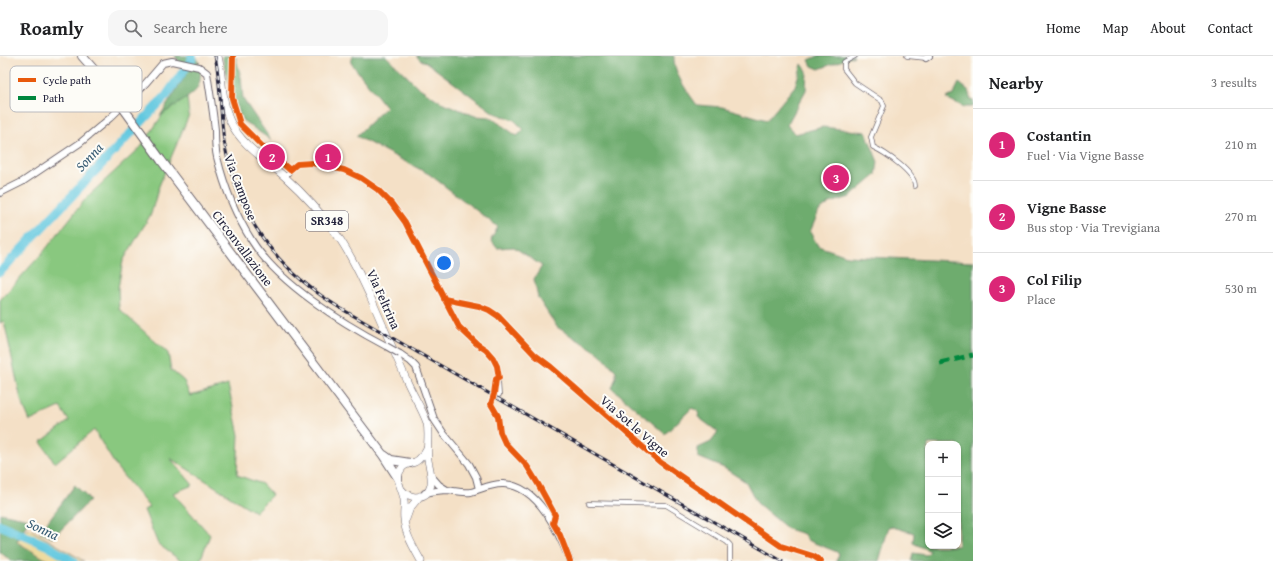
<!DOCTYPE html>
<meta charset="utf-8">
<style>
body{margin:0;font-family:"Gentium Book Plus",serif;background:#f6f6f6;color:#202124}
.controls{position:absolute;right:12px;bottom:12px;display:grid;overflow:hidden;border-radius:8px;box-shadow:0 1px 3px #0004}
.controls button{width:36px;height:36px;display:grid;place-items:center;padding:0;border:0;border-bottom:1px solid #e0e0e0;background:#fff;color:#202124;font:20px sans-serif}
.you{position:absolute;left:444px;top:207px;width:14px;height:14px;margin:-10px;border:3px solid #fff;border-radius:50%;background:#1a73e8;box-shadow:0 0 0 6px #1a73e833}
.badge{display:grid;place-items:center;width:26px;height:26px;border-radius:50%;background:#db2777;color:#fff;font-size:13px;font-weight:700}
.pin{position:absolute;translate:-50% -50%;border:2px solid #fff;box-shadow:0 1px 4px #0006}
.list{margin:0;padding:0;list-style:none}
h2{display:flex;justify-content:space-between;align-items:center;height:52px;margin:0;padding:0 16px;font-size:17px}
h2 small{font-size:13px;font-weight:400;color:#757577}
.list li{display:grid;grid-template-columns:26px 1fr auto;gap:12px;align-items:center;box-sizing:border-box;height:72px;padding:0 16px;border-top:1px solid #e0e0e0}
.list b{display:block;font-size:15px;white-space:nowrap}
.list p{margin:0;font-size:13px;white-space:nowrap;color:#757577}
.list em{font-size:13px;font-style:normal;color:#757577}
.icon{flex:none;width:22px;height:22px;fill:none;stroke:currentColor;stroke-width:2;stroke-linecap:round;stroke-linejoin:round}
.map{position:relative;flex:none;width:973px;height:505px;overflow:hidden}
header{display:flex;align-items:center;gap:24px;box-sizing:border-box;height:56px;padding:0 20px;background:#fff;border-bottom:1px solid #e0e0e0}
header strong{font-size:19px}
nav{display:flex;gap:22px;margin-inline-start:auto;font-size:14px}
.search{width:280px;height:36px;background:#f6f6f6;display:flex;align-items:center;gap:10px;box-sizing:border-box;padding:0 14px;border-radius:12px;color:#757577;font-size:15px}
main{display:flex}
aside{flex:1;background:#fff}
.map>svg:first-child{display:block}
.green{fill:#89c87f;stroke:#56755d}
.forest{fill:#6eac6e;stroke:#486754;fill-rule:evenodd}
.sand{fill:#eeda9e;stroke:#887e6c}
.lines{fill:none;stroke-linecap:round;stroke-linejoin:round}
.river{stroke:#61c7df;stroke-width:9}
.street-casing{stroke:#6c646c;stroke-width:5.5}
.secondary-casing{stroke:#6c646c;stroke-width:8}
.primary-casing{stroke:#6c646c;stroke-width:8}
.highway-casing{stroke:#6c646c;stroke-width:10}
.street{stroke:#fff;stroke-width:4}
.secondary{stroke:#fff;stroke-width:6}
.primary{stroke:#fff;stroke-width:7}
.highway{stroke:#fff;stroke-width:8}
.rail-casing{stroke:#22223b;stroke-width:3}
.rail{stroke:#fdfcf7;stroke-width:1.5;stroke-dasharray:4.5;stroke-linecap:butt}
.secondary-bridge-casing{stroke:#6c646c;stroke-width:8;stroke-linecap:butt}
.highway-bridge-casing{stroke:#6c646c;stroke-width:10;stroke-linecap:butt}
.secondary-bridge{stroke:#fff;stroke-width:6}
.highway-bridge{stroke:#fff;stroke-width:8}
.quiet{stroke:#00873e;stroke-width:5;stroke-dasharray:10 5;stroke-linecap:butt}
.cycleway-casing{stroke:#fdfcf7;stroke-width:8}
.cycleway{stroke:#e8590c;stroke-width:6}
.labels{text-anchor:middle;stroke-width:4;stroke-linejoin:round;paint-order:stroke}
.shield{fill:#fdfcf7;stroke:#646373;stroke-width:1}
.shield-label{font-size:12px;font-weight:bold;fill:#22223b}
.street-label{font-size:13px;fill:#22223b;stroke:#fdfcf7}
.water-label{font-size:14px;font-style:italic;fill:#385c74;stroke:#fdfcf7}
.key{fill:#fdfcf7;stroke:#bbbbbf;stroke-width:1}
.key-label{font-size:11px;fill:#22223b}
</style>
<header>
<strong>Roamly</strong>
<div class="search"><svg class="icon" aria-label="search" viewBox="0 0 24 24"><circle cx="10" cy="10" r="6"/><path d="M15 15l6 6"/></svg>Search here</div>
<nav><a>Home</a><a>Map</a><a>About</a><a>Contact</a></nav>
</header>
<main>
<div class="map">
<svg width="973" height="505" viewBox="0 0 973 505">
<rect width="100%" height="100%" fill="#fdfcf7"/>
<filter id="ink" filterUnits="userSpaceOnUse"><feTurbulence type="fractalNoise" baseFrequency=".025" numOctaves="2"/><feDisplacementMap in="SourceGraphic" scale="8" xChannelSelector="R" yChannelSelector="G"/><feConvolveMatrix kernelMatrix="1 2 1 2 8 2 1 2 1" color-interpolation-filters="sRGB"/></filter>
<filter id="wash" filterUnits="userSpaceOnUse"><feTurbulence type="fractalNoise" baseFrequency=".012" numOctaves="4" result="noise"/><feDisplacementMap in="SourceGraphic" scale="16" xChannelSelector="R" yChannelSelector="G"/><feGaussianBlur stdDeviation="0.9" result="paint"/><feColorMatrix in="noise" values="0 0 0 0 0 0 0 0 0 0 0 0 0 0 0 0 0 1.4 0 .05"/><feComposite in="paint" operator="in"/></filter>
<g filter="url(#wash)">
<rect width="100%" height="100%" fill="#f4e0c6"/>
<path class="green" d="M187,41l2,18 -30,71 -8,28 -28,47 -5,27 1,21 49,44 3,17 13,11 6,15 38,-11 11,50 -2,40 25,9 10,11 -17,17 -85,-54 23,27 -20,8 37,42 -10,26h-19l-23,-17 -14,-34 5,-3 -32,-39 -23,-38 -39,33 -14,-21 28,-21 -9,-14 -30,14 -9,-21 -17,-79 -4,2v-23l45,-50 42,-53 54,-50 22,-33z"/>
<path class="forest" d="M175,0h21c5,10 7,24 0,34 -3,5 -29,21 -36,26l27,-43z
M222,0h13l6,21 2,22 28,41 -29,-20 -13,-34z
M353,0h33l32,31 23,15 34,14 15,1 27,19 7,-6 -10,-10 -20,-7 -68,-51 -6,-2 -4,-4h258c-1,17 13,35 23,49l25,2 45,13 28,-34 7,-22 5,7 -1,19 -19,35 8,9 28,-7 43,5 12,30 -2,13 -26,22 -20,6 -11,8 -9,21 8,14 29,10 126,6v299h-62l2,-8 13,2 4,-4 -17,-8 1,-10 -25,-7 -10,35h-43l3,-6 -2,-3 -30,-12 -3,-6 -16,-5 -31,-26 -11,-21 -22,-14 -26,-11v-9l13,-6 7,-10 -20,-15 1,-5 -7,-4 -27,26 -53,-46 4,-11v-6l-17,-18 -42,-26 -19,-29 -4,-19 8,-13 -28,-19 -17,1 -6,-8 7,-13 -69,-53 -73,-38 30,-29 -35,-44zM928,388h30v102h-30z
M818,0h36l-35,13 -7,-3 -3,-6z
M959,27l9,7 3,10 2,1v6h-9l-18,-9 7,-3z
M75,429l15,15 -37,38 -13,-6z
M0,457l29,6 -12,23 32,19h-38l-11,-9z"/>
<path class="sand" d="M28,472l56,33h-35l-32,-19z"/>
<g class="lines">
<path class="river" d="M0,216l166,-176 26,-37v-3
M0,469l46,20 27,16"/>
</g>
</g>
<g filter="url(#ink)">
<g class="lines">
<g class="street-casing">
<path id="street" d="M855,0l-11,6v7l11,14 27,18 2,5 -13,31 2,10c11,5 42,25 42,39
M907,0l19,2
M285,121l12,-13 15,-1 32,7 17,8 16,11 14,14 14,19 54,105 18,17 9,6 7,8 4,8 2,29
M444,243l35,7 10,4 9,6 37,39 16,12 109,95 121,84 32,10 8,5
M498,360c1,25 14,33 29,50 8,10 13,22 19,33 3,6 8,12 9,19l-2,5
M589,447l77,2 61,37 3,3v16"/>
</g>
<g class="secondary-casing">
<path id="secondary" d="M926,2l3,-2
M0,137l22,-11 58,-39 30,-25 35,-34 18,-21 9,-2 27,6 8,6c3,19 6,38 8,57 0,9 0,19 2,27 7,29 19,59 35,84 26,42 90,82 134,105
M400,298l10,7 6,6 18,52 10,15 25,30 7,13 3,12
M432,421l7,8 8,5
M425,437c7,-1 14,-3 22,-3 8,1 16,3 24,2 11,-3 21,-9 33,-8 35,2 55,49 66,77"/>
</g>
<g class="primary-casing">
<path id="primary" d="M218,0c5,21 3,45 12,65 11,24 36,39 55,56 19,17 37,37 52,58 14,19 23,40 33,61 12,28 24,55 36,83 6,15 16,29 21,44 3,14 -2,28 2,42 3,13 6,32 -14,32 -6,-1 -10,-3 -13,-7
M406,463l4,-11 10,-12
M421,505c-7,-13 -16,-27 -17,-42 -1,-6 1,-13 0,-19 -1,-11 -11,-21 -2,-32 3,-4 8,-4 13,-6 6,-3 9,-8 12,-14"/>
</g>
<g class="highway-casing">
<path id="highway" d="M82,0l21,24
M161,104l222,295 15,23
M384,399l7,5 19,3"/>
</g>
<use href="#street" class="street"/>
<use href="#secondary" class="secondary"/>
<use href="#primary" class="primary"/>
<use href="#highway" class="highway"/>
<g class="rail-casing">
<path id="rail" d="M215,0c6,28 5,57 9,85 13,75 51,127 116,167l442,253"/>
</g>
<use href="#rail" class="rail"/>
<g class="secondary-bridge-casing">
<path id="secondary-bridge" d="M386,290l14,8"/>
</g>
<g class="highway-bridge-casing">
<path id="highway-bridge" d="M103,24l58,80"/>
</g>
<use href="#secondary-bridge" class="secondary-bridge"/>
<use href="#highway-bridge" class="highway-bridge"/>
<path class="quiet" d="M940,307l33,-8"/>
<g class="cycleway-casing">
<path id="cycleway" d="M233,0l-1,42 8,26 22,22 28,24 7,-6 15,-1 32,7 17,8 16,11 14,14 14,19 54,105 18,17 9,6 7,8 4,8 2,12 -3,1 -2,15 -3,10 7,12 2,16 5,11 22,23 11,18 17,31 -2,8 7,12 10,26
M444,243l35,7 10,4 9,6 37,39 16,12 109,95 121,84 32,10 8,5"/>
</g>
<use href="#cycleway" class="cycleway"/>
</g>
</g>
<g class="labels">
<rect class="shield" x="306" y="155" width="42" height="20" rx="3"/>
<g class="shield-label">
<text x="327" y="169">SR348</text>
</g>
<g class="street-label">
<text transform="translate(241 131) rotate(69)" y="5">Via Campose</text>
<text transform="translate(243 192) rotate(53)" y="5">Circonvallazione</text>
<text transform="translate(384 243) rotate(66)" y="5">Via Feltrina</text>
<text transform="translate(635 370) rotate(41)" y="5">Via Sot le Vigne</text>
</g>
<g class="water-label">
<text transform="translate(89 101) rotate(-47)" y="5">Sonna</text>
<text transform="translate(43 473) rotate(25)" y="5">Sonna</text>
</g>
</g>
<rect x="10" y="10" width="132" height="46" rx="6" class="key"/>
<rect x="18" y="22" width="18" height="4" fill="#e8590c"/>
<rect x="18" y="40" width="18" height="4" fill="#00873e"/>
<g class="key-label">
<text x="43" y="28">Cycle path</text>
<text x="43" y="46">Path</text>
</g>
</svg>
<div class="controls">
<button>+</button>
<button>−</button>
<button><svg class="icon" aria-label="layers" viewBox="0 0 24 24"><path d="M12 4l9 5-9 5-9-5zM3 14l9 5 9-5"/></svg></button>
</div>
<div class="you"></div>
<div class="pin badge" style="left:328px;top:101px">1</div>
<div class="pin badge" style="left:272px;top:101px">2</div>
<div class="pin badge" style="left:836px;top:122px">3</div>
</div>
<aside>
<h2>Nearby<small>3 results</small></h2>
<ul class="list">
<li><span class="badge">1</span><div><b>Costantin</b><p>Fuel · Via Vigne Basse</p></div><em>210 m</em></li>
<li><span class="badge">2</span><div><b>Vigne Basse</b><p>Bus stop · Via Trevigiana</p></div><em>270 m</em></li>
<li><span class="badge">3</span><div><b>Col Filip</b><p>Place</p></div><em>530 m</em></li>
</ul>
</aside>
</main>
